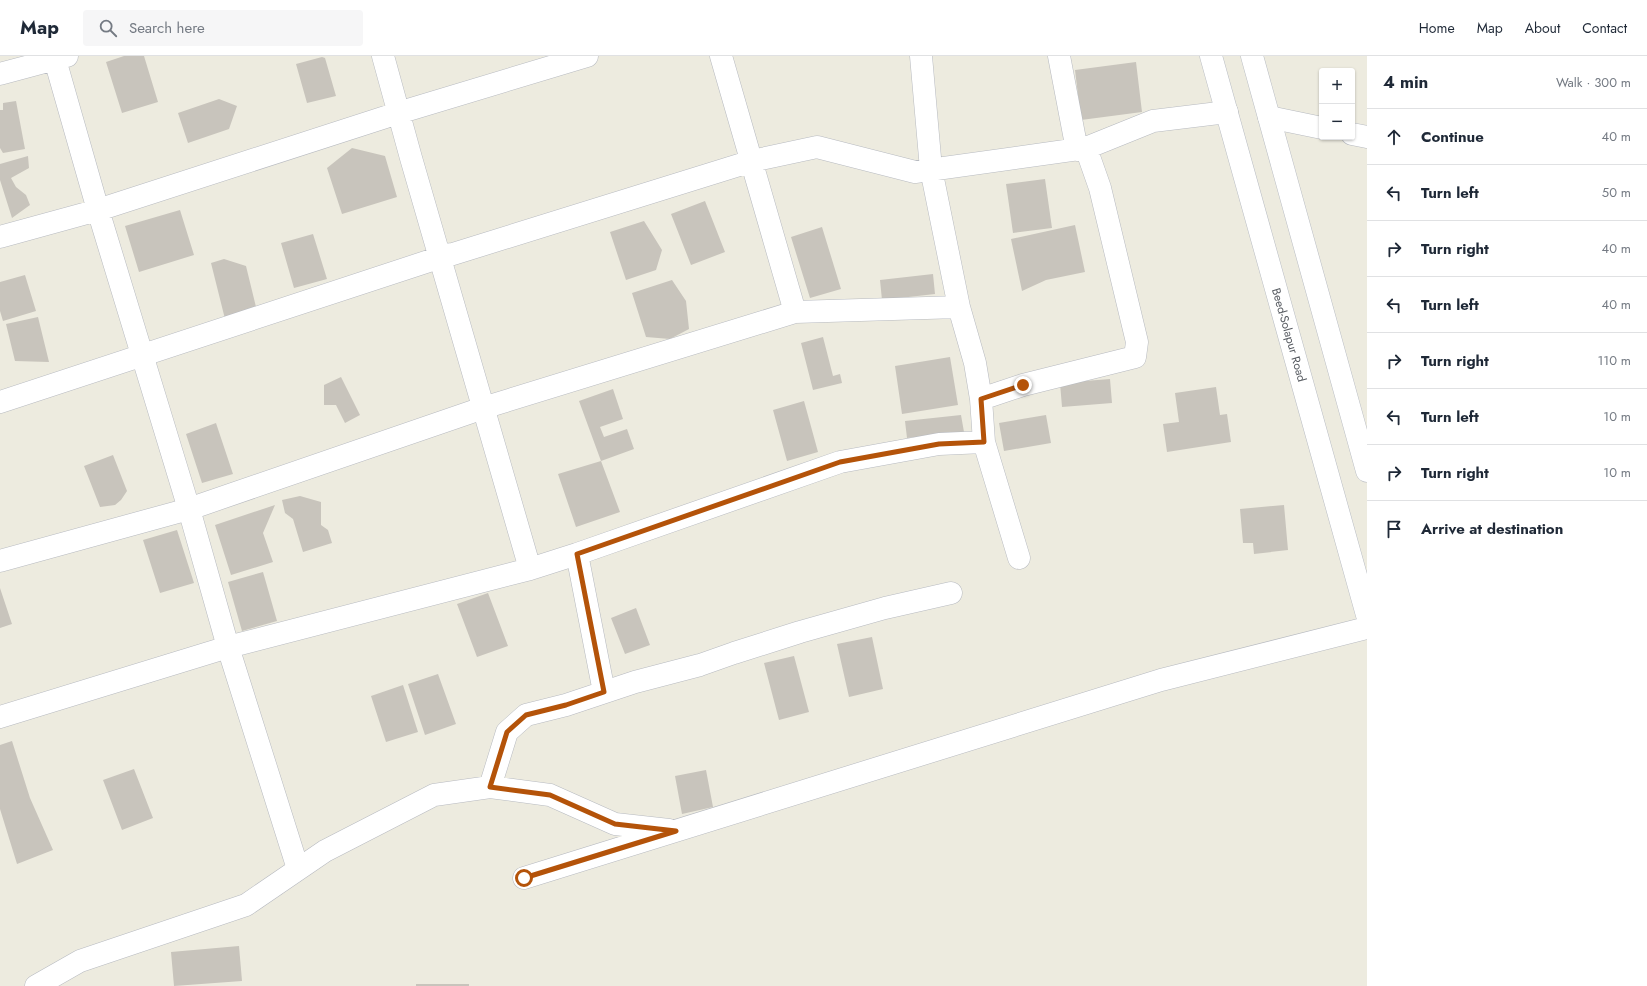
<!DOCTYPE html>
<meta charset="utf-8">
<style>
body{margin:0;font-family:Jost,sans-serif;background:#f6f6f7;color:#1f2937}
.controls{position:absolute;right:12px;top:12px;display:grid;overflow:hidden;border-radius:4px;box-shadow:0 1px 3px #0004}
.controls button{width:36px;height:36px;display:grid;place-items:center;padding:0;border:0;border-bottom:1px solid #e0e1e3;background:#fff;color:#1f2937;font:20px sans-serif}
.stop{position:absolute;width:12px;height:12px;margin:-9px;border:3px solid #b45309;border-radius:50%;background:#fff}
.stop.end{background:#b45309;border-color:#fff;box-shadow:0 1px 4px #0008}
.list{margin:0;padding:0;list-style:none}
h2{display:flex;justify-content:space-between;align-items:center;height:52px;margin:0;padding:0 16px;font-size:17px}
h2 small{font-size:13px;font-weight:400;color:#747a83}
.list li{display:grid;grid-template-columns:26px 1fr auto;gap:12px;align-items:center;box-sizing:border-box;height:56px;padding:0 16px;border-top:1px solid #e0e1e3}
.list b{display:block;font-size:15px;white-space:nowrap}
.list em{font-size:13px;font-style:normal;color:#747a83}
.icon{flex:none;width:22px;height:22px;fill:none;stroke:currentColor;stroke-width:2;stroke-linecap:round;stroke-linejoin:round}
.map{position:relative;flex:none;width:1367px;height:930px;overflow:hidden}
header{display:flex;align-items:center;gap:24px;box-sizing:border-box;height:56px;padding:0 20px;background:#fff;border-bottom:1px solid #e0e1e3}
header strong{font-size:19px}
nav{display:flex;gap:22px;margin-inline-start:auto;font-size:14px}
.search{width:280px;height:36px;background:#f6f6f7;display:flex;align-items:center;gap:10px;box-sizing:border-box;padding:0 14px;border-radius:4px;color:#747a83;font-size:15px}
main{display:flex}
aside{flex:1;background:#fff}
.map>svg:first-child{display:block}
.building{fill:#c8c4bc}
.lines{fill:none;stroke-linecap:round;stroke-linejoin:round}
.minor-casing{stroke:#b7bac0;stroke-width:23}
.secondary-casing{stroke:#b8bcc3;stroke-width:23}
.minor{stroke:#fff;stroke-width:22}
.secondary{stroke:#fff;stroke-width:22}
.route{stroke:#b45309;stroke-width:5}
.labels{text-anchor:middle;stroke-width:3.5;stroke-linejoin:round;paint-order:stroke}
.street-label{font-size:12px;fill:#585c62;stroke:#fff}
</style>
<header>
<strong>Map</strong>
<div class="search"><svg class="icon" aria-label="search" viewBox="0 0 24 24"><circle cx="10" cy="10" r="6"/><path d="M15 15l6 6"/></svg>Search here</div>
<nav><a>Home</a><a>Map</a><a>About</a><a>Contact</a></nav>
</header>
<main>
<div class="map">
<svg width="1367" height="930" viewBox="0 0 1367 930">
<rect width="100%" height="100%" fill="#edebdf"/>
<path class="building" d="M124,0h20l14,46 -36,11 -16,-51z
M322,1l3,1 11,38 -29,7 -11,-39z
M1136,6l6,50 -61,8 -6,-50z
M219,43l18,7 -8,23 -41,14 -10,-30z
M16,45l9,48 -22,4 -3,-5v-38h3v-7z
M352,92l33,8 12,41 -55,17 -15,-46z
M28,100l1,12 -18,10 5,9 10,8 4,10 -18,13 -12,-38v-16z
M1045,123l7,49 -39,5 -7,-49z
M705,145l20,51 -34,13 -20,-51z
M180,154l14,45 -55,17 -14,-46z
M644,165l18,29 -6,20 -30,10 -16,-48z
M1075,169l10,47 -39,8 -24,11 -11,-52z
M822,171l19,62 -31,9 -19,-61z
M313,178l14,45 -33,9 -13,-45z
M224,203l22,7 11,45 -32,8 -14,-56z
M933,218l2,20 -53,6 -2,-20z
M25,219l11,36 -33,10 -3,-10v-29z
M672,224l14,21 3,28 -19,10 -24,-2 -14,-44z
M38,261l11,45 -34,-1 -9,-37z
M823,281l10,39 7,-2 2,9 -29,7 -12,-47z
M950,301l8,48 -56,9 -7,-48z
M341,321l19,38 -15,8 -9,-18h-12v-20z
M1110,323l2,24 -50,4 -2,-24z
M1216,331l4,28 7,-1 4,28 -64,10 -4,-28 16,-2 -4,-29z
M613,333l10,30 -23,8 4,10 23,-8 7,20 -33,12 19,51 -44,15 -18,-53 43,-13 -22,-60z
M804,345l14,51 -31,9 -14,-51z
M961,359l3,17 -57,6 -2,-17z
M1046,359l5,28 -47,8 -5,-28z
M216,367l17,51 -31,9 -16,-49z
M113,399l14,36 -6,9 -6,5 -15,2 -16,-41z
M300,440l21,6v23l7,5 4,13 -29,9 -10,-33 -8,-6 -3,-13z
M275,449l-12,28 10,29 -42,13 -16,-50z
M1284,449l4,45 -34,4 -1,-11h-10l-3,-34z
M177,474l17,53 -34,10 -17,-53z
M263,516l14,49 -35,10 -14,-49z
M0,532l12,36 -12,4z
M488,537l20,53 -31,11 -20,-53z
M636,552l14,37 -25,9 -14,-36z
M872,581l11,52 -34,8 -12,-53z
M794,600l15,56 -30,8 -15,-57z
M438,618l18,50 -31,11 -17,-51z
M403,629l15,47 -32,10 -15,-46z
M12,685l18,57 23,52 -36,14 -17,-55v-64z
M134,713l19,49 -31,12 -19,-50z
M706,714l7,37 -31,7 -7,-38z
M239,890l3,35 -68,5 -3,-34z
M416,928h53v2h-53z"/>
<g class="lines">
<g class="minor-casing">
<path id="minor" d="M54,0l44,154 91,299 39,138 70,222
M383,0l28,102 119,411 47,-15 27,138
M721,0l74,256
M921,0l10,113 28,138 16,56 6,36 3,43 35,116
M1059,0l18,94
M0,18l67,-18
M1269,61l53,11
M1352,78l15,3
M0,181l98,-27 300,-97 189,-57
M981,343l42,-14 112,-28 2,-15 -37,-154 -14,-40
M0,346l438,-144 1,-2 14,-2 299,-93 65,-14 98,25 171,-24 67,-27 74,-9
M577,498l263,-92 99,-18 45,-2
M0,505l189,-52 294,-101 312,-96 164,-5
M0,661l228,-70 302,-78
M490,731l17,-55 19,-17 40,-10 69,-23 65,-17 34,-12 66,-21 85,-24 66,-15
M524,822l637,-198 206,-52
M36,930l44,-25 166,-56 79,-54 109,-56 56,-8 60,8 65,29 54,6"/>
</g>
<g class="secondary-casing">
<path id="secondary" d="M1211,0l156,559
M1252,0l115,415"/>
</g>
<use href="#minor" class="minor"/>
<use href="#secondary" class="secondary"/>
</g>
<g class="lines">
<path class="route" d="M524,822l152,-47 -61,-7 -65,-29 -60,-8 17,-55 19,-17 40,-10 38,-13 -27,-138 263,-92 99,-18 45,-2 -3,-43 42,-14"/>
</g>
<g class="labels">
<g class="street-label">
<text transform="translate(1289 279) rotate(74)" y="4">Beed-Solapur Road</text>
</g>
</g>
</svg>
<div class="controls">
<button>+</button>
<button>−</button>
</div>
<div class="stop" style="left:524px;top:822px"></div>
<div class="stop end" style="left:1023px;top:329px"></div>
</div>
<aside>
<h2>4 min<small>Walk · 300 m</small></h2>
<ul class="list">
<li><svg class="icon" aria-label="ahead" viewBox="0 0 24 24"><path d="M12 20V5M6 11l6-6 6 6"/></svg><div><b>Continue</b></div><em>40 m</em></li>
<li><svg class="icon" aria-label="left" viewBox="0 0 24 24"><path d="M17 20v-9H6M10 6l-5 5 5 5"/></svg><div><b>Turn left</b></div><em>50 m</em></li>
<li><svg class="icon" aria-label="right" viewBox="0 0 24 24"><path d="M7 20v-9h11M14 6l5 5-5 5"/></svg><div><b>Turn right</b></div><em>40 m</em></li>
<li><svg class="icon" aria-label="left" viewBox="0 0 24 24"><path d="M17 20v-9H6M10 6l-5 5 5 5"/></svg><div><b>Turn left</b></div><em>40 m</em></li>
<li><svg class="icon" aria-label="right" viewBox="0 0 24 24"><path d="M7 20v-9h11M14 6l5 5-5 5"/></svg><div><b>Turn right</b></div><em>110 m</em></li>
<li><svg class="icon" aria-label="left" viewBox="0 0 24 24"><path d="M17 20v-9H6M10 6l-5 5 5 5"/></svg><div><b>Turn left</b></div><em>10 m</em></li>
<li><svg class="icon" aria-label="right" viewBox="0 0 24 24"><path d="M7 20v-9h11M14 6l5 5-5 5"/></svg><div><b>Turn right</b></div><em>10 m</em></li>
<li><svg class="icon" aria-label="arrive" viewBox="0 0 24 24"><path d="M6 21V4h12l-3 4 3 4H6"/></svg><div><b>Arrive at destination</b></div></li>
</ul>
</aside>
</main>
